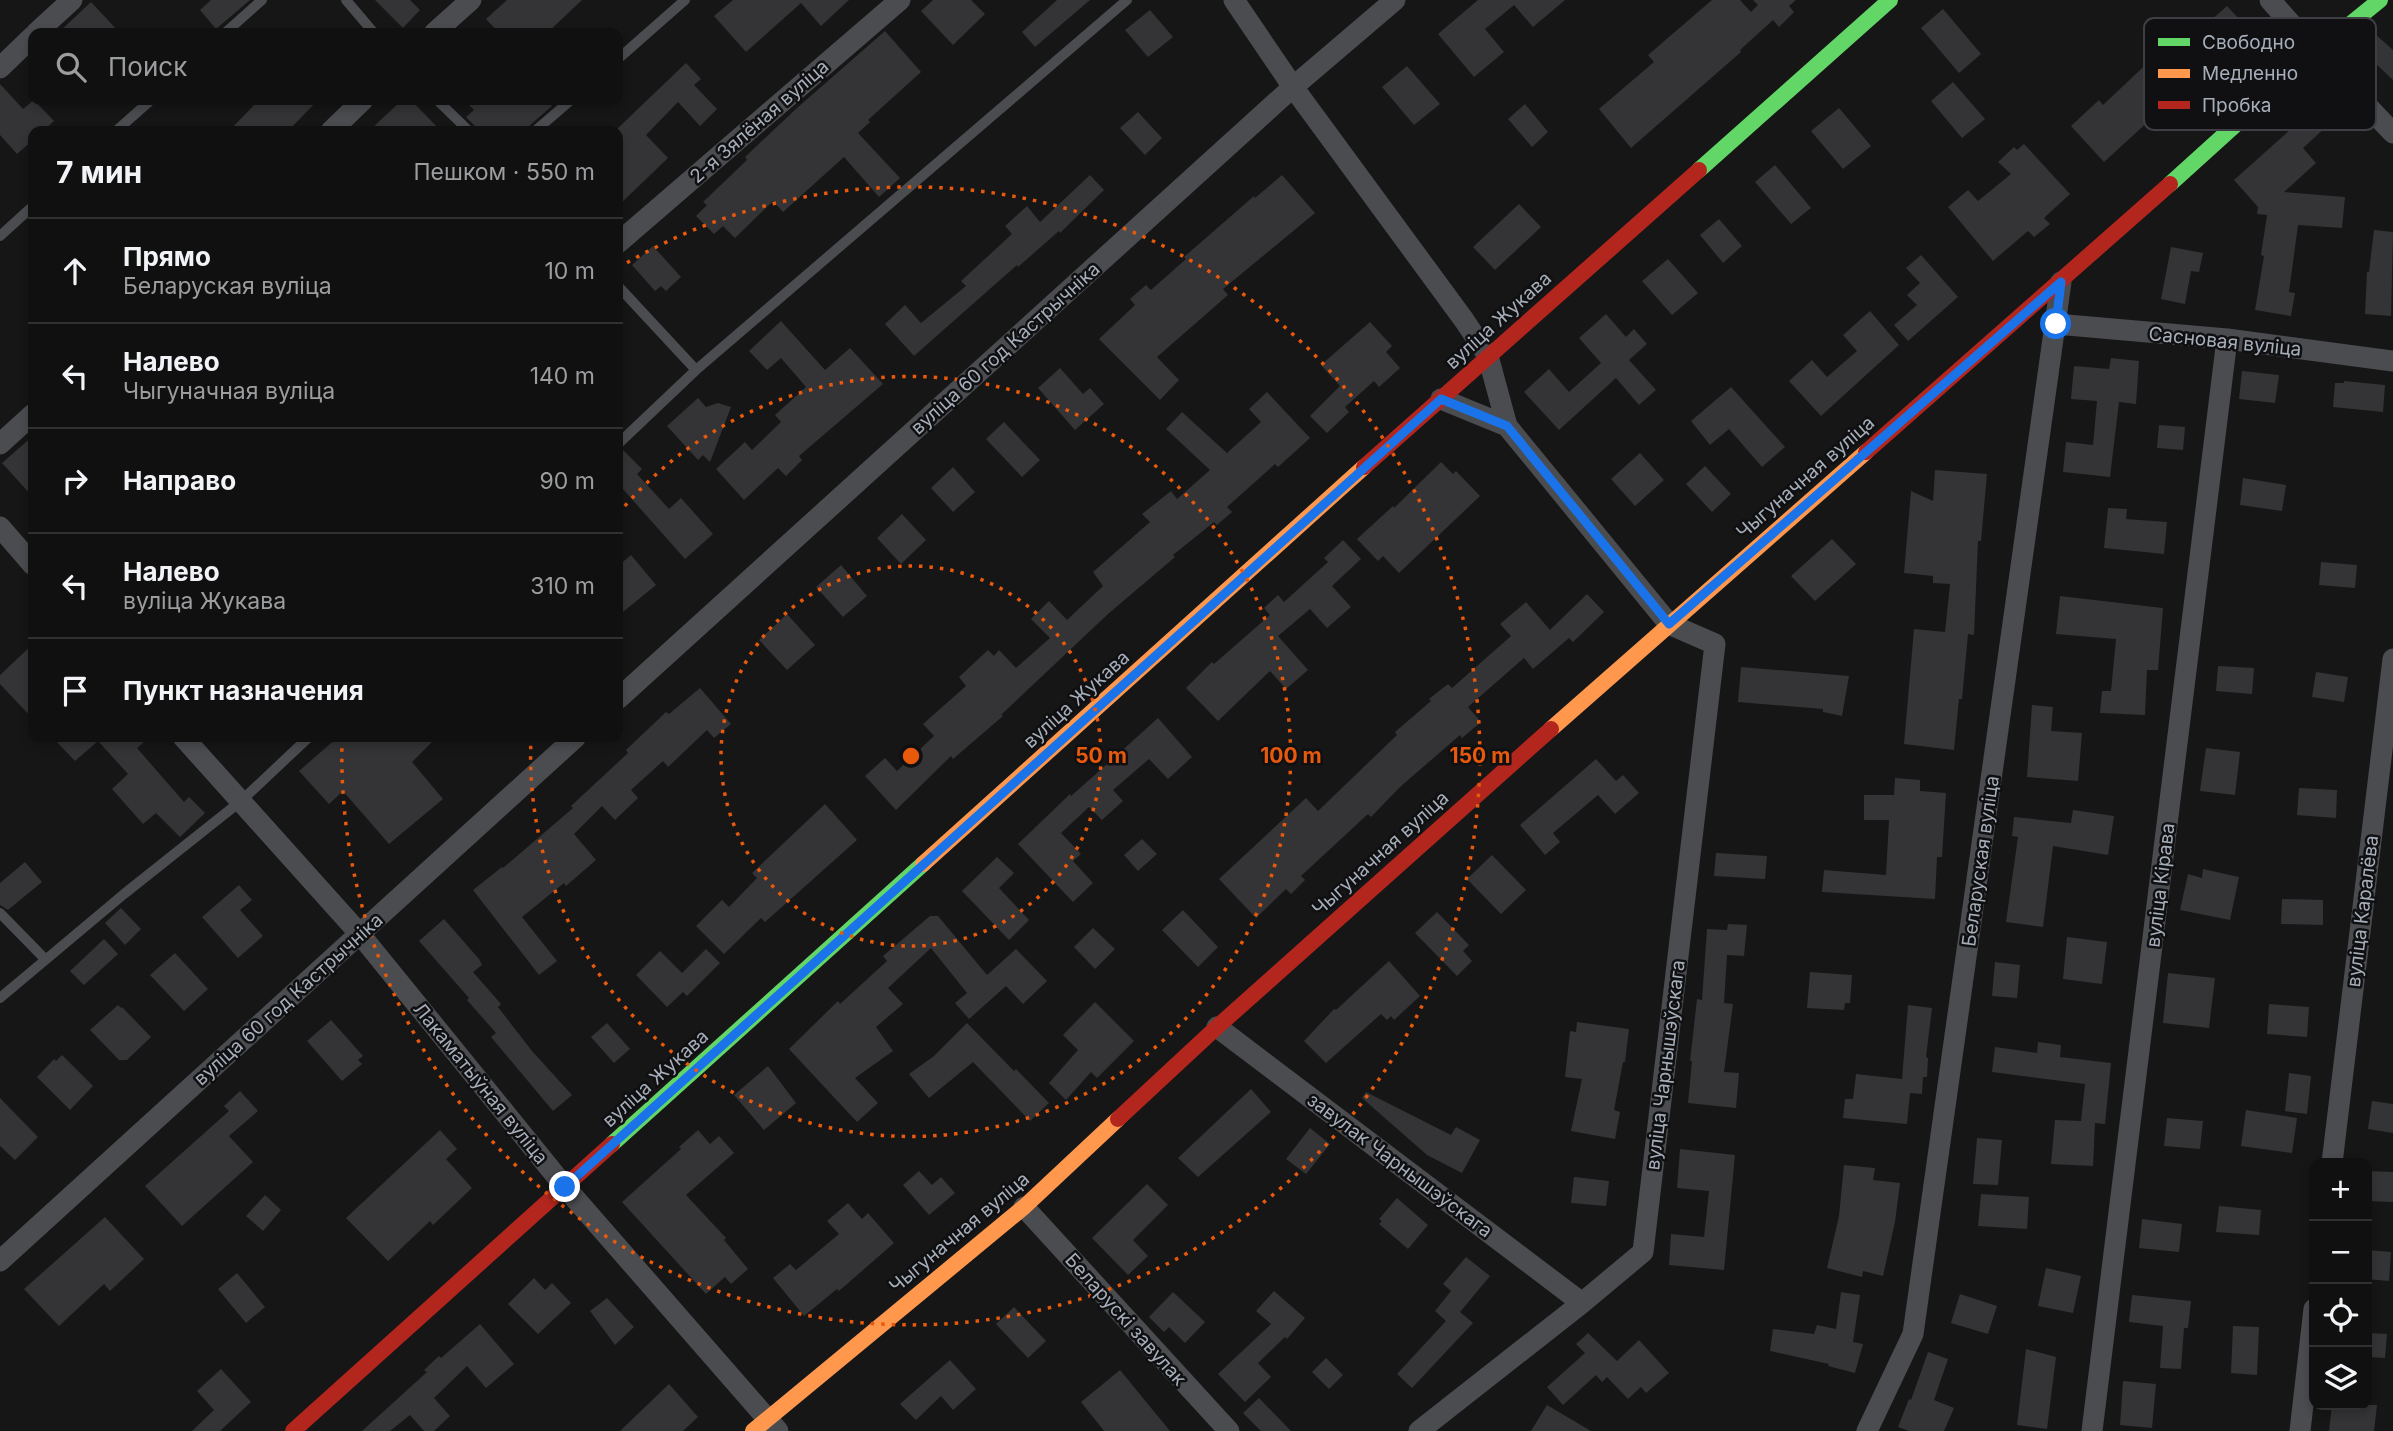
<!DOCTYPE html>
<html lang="ru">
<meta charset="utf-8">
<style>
body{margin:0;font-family:Inter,sans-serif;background:#191919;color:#f1f3f6}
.controls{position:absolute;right:21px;bottom:21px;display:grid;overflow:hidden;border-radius:14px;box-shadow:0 4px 10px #0003}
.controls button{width:63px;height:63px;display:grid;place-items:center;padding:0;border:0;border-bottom:2px solid #303030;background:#101010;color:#f1f3f6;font:35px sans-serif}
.stop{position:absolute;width:21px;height:21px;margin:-16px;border:5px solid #1a73e8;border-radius:50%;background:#fff}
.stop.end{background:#1a73e8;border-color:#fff;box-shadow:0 2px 7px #0008}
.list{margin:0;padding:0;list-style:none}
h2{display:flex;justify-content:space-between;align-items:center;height:91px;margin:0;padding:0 28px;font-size:30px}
h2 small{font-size:23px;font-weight:400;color:#9c9d9f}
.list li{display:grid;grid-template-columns:46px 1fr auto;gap:21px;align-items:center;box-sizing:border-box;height:105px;padding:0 28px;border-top:2px solid #303030}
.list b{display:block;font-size:26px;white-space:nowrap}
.list p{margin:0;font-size:23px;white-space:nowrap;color:#9c9d9f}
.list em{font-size:23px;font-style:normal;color:#9c9d9f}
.icon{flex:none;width:38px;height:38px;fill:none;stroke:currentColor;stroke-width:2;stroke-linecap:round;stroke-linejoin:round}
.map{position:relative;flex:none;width:2393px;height:1431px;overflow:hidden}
.search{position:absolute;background:#101010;box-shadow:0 4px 10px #0003;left:28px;top:28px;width:595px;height:77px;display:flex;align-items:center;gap:18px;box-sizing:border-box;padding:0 24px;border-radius:14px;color:#9c9d9f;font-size:26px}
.panel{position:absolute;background:#101010;box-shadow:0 4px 10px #0003;left:28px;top:126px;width:595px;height:616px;border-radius:14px}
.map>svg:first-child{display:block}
.building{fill:#343436}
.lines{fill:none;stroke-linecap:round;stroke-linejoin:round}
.lane{stroke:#4a4c4f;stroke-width:10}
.street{stroke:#4a4c4f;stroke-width:21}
.fast{stroke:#63d668;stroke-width:16}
.slow{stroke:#ff974d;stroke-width:16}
.jam{stroke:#b3261e;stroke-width:16}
.route{stroke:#1a73e8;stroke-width:9}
.ring{fill:none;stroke:#e8590c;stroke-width:3.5;stroke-dasharray:3.5 7}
.labels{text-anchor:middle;stroke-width:5;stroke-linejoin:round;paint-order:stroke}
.street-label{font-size:19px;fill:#a6aeb9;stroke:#101012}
.key{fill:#101012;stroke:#3d3f44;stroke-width:2}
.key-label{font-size:19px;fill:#a6aeb9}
.centre{fill:#e8590c;stroke:#101012;stroke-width:3.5}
.ring-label{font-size:21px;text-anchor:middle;font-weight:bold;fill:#e8590c;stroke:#101012;stroke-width:5;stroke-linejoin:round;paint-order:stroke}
</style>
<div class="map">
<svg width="2393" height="1431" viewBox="0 0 2393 1431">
<rect width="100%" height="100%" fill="#161616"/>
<path class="building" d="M211,0h39l-34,29 -16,-19z
M375,0h35l10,10 -17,18z
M507,0h75l-35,33h-48l-13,-14z
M733,0h116l-28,26 -20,-23 -55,49 -32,-36z
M933,0h38l14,14 -32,31 -32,-34z
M1057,0h33l-55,47 -13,-15z
M1478,0h87l-32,27 -19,-22 -29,24 19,23 -30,25 -36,-43z
M1712,0h28l11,12 7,-7 -5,-5h43l-7,6 5,6 -15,15 -6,-7 -33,30 1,2 -110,96 -32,-39 55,-47 -6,-7z
M91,2l29,31h-62z
M2227,6l25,27 -37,33 3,4 -15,13 -5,-7 -94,86 -33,-36 28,-26 4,5 71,-67 8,8z
M1943,9l38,45 -22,19 -38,-45z
M1150,10l23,27 -25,20 -23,-27z
M885,31l36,41 -53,48 2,2 -12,11 42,45 -21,19 -35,-40 -61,55 -10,-11 -38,37 -12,-12 -9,8 -18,-18 11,-11 -4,-3 44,-42 -2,-3 52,-49z
M2374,33l19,17v30l-33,-31z
M686,63l15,16 -7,6 23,24 -17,17 -22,-24 -32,33 22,23 -50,48v-78z
M1407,66l33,38 -26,21 -32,-38z
M1953,82l32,37 -23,19 -31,-37z
M0,84l23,25 11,-9 20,21 -11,10h-10v9l-16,14 -17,-19z
M2319,96l19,20 -35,32 13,15 -32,29 61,5 -3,31 -44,-3 -9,67 6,1 -4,23 -36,-6 9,-54 -3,-1 6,-40 -10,-1 1,-7 -24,-27 57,-51 -4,-4z
M259,100h59l-30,31h-59z
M402,100h9l30,31h-72z
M464,100h81l7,6 -22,19 -3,6h-50l-2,-5 -9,-9 8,-7z
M1525,104l23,28 -16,15 -24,-28z
M1839,108l32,38 -28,23 -32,-38z
M1138,112l24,26 -17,17 -25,-27z
M2024,144l46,50 -26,24 6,6 -16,13 -6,-6 -35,30 -45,-54 20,-17 10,11 33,-27 -13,-12 16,-15 3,3z
M1775,165l36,43 -20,16 -36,-42z
M1090,175l14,15 -44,43 -1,-2 -41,36 -1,-2 -103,91 -29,-32 20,-19 16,18 45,-37 -5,-5 51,-47 -7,-8 22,-20 13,16z
M1282,175l33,38 -92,76 5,6 -71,62 22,23 -19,20 -61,-61 36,-34 -5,-6 16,-14 5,5 35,-31 -2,-2 70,-61 1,2z
M1519,204l22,23 -46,43 -22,-23z
M1719,219l23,27 -19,17 -23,-28z
M2374,230l19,2 -2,84 -26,-2 2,-42h2z
M653,246l28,31 -15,14 -5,-5 -6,5 -23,-26z
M2171,247l32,6 -4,19 -8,-1 -6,33 -24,-5z
M1921,255l37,42 -50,44 -14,-16 23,-20 -10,-10 13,-12 -14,-15z
M1668,259l30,34 -26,22 -30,-34z
M1870,311l29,34 -78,71 -32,-35 23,-21 15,17 30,-26 -14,-16z
M1606,314l20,23 8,-8 13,15 -18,16 27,30 -17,15 -23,-27 -57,52 -35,-38 25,-23 20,23 32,-29 -22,-25z
M781,321l44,49 25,-22 33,36 -84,72 3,4 -16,16 -8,-8 -34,32 -28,-31 29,-27 7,8 29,-28 -6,-7 31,-28 -25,-29 -14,12 -18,-19z
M1370,322l22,24 -6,6 14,16 -21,19 -5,-6 -29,26 4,5 -22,21 -17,-17 30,-30 -19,-21z
M2111,358l28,3 -3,43 -17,-2 -9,75 -47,-5 3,-30 27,3 4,-44 -26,-2 3,-33 35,3z
M1060,368l23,26 7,-6 14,16 -29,26 -37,-42z
M2242,371l37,4 -4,28 -36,-4z
M2344,381l41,4 -2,27 -50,-5 2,-24h9z
M1731,387l54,60 -23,20 -33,-38 -19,16 -19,-24z
M1267,392l43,46 -32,29 -3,-3 -48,43 5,5 -15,13 -3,-3 -41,33 2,2 -67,57 -107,101 2,1 -50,43 -2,-3 -55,54 -31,-34 20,-18 12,13 37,-35 -11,-12 43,-38 -7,-9 29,-27 6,6 5,-6 17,18 34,-30 -19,-19 18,-18 18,19 36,-34 -10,-14 57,-50 -8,-8 29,-23 6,8 33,-29 -44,-41 16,-17 45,41 34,-31 -12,-13z
M698,398l8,9 12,-4 13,4 -21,55 -7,-7 -5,5 -31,-34z
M1004,422l36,38 -18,17 -36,-38z
M2159,425l26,2 -2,23 -26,-2z
M33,436v61l-31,-34z
M623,450l19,19 -5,5 32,35 12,-11 32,36 -28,25 -63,-71 -4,5v-41z
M1640,453l24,27 -29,26 -24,-27z
M1441,462l12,12 3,-3 24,25 -81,77 -16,-17 -5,5 -21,-22 36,-33 1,2z
M1705,466l26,28 -19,18 -26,-28z
M953,467l22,25 -22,20 -22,-24z
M1935,470l52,4 -6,67h-3l-4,94 -6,-1 -6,65h-3l-5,51 -50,-6 10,-115 31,3 5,-48 -17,-1v-7l-29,-3 7,-82 22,10z
M2243,478l43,7 -4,26 -42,-6z
M2108,508l19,1 -1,10 41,3 -3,32 -60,-6z
M902,514l24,26 -25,24 -24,-26z
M1832,539l24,25 -41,37 -24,-25z
M1343,540l18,19 -29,27 19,21 -24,21 -17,-19 -32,27 30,34 -22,19 -16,-18 -52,50 -32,-33 26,-26 2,2 56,-49 -6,-7 14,-13 6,7 44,-40 -4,-4z
M631,555l25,30 -38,31v-50z
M2321,562l36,3 -2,23 -36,-3z
M841,565l26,31 -24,21 -27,-30z
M1587,594l17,18 -31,30 -4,-4 -36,31 -9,-11 -56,49 13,15 -19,16 -2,-3 -60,52 -29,30 -3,-3 -67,62 4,4 -14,14 -5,-5 -30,29 -37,-39 87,-81 12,13 79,-76 -2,-3 36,-31 -2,-2 19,-15 4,4 59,-52 -11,-12 26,-22 24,28z
M2060,596l103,12 -5,62h-11l-2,45 -45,-2 2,-22h9l5,-52 -60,-5z
M787,614l28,31 -28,25 -28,-30z
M33,644v75l-33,-35v-9z
M2218,666l36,2 -2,26 -36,-3z
M1741,667l108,9 -7,40 -19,-4v-3l-85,-7z
M2316,672l32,5 -4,25 -32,-5z
M700,688l31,36 -17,14 -7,-8 -39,37 -5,-6 -32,29 7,8 -23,22 -13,-14 -28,28 22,26 -30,26 -2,-3 -42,34 35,44 -18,14 -66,-85 29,-23 1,1 70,-60 -2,-2 57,-53 -2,-3 40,-38 3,2z
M2032,705l21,2 -2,24 31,2 -4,48 -51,-4z
M1158,718l34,39 -24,22 -19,-20 -36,31 10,11 -21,19 -13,-13 -28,26 20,21 -8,7 20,22 -20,19 -55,-58 52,-50 1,2 26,-23z
M52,737h98l-13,11 47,54 5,-5 16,16 -25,24 -24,-24 -13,11 -31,-35 16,-15 -30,-33 -23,20z
M338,737h99l-25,25 31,37 -54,45 -46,-53 -14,13 -30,-33z
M2206,748l34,4 -5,43 -35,-4z
M1596,759l20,22 7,-6 16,18 -24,21 -17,-19 -45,38 7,9 -15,13 -25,-30z
M1895,778l25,2v11l26,2 -4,64h-5l-2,42 -113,-7 2,-22 62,5 3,-55h-25v-25h30z
M2299,788l38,2 -1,28 -39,-3z
M825,804l32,36 -92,82 -4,-4 -37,36 -28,-28 26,-26 7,7 28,-29 -5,-5z
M2073,810l41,6 -6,39 -55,-9 -10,81 -37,-5 12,-85 -6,-1 2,-19 57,6z
M1142,839l15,15 -19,17 -14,-16z
M1716,853l51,3 -2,23 -51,-3z
M1492,855l34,35 -25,24 -34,-35z
M997,857l17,16 -15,15 30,32 -20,20 -47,-49z
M25,862l17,20 -34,28 -8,-5v-22z
M2203,869l36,8 -9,43 -50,-10 8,-36 14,4z
M239,885l13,15 -12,10 23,26 -25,22 -36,-41z
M2282,899l41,1v25l-42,-1z
M121,908l20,21 -16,16 -20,-22z
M1183,910l35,37 -20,20 -36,-37z
M1437,912l32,33 -6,6 9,10 -15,15 -42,-43z
M930,916h8l49,59 29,-26 31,32 -24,23 -17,-18 -37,33 -14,-16 12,-10 -36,-45 -43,40 15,16 -27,23 17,24 -38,27 23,25 -21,19 -68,-73 49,-48 2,3 47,-43 -4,-5z
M444,919l35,40 3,6 -9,7 28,32 -3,3 34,44 40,44 -19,16 -62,-74 5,-4 -29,-33 2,-2 -50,-57z
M1728,924l19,1 -3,31 -17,-1 -3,48 9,1 -9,68 15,1 -3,35 -48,-5 4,-42h-2l7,-62 5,1 5,-71 20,1z
M1093,928l22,21 -20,20 -21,-22z
M2067,937l40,5 -5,42 -39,-5z
M104,939l14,15 -34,31 -14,-14z
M706,949l14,14 -33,33 -4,-4 -16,15 -31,-32 24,-24 22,22z
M175,953l33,36 -24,22 -34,-36z
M1389,961l31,35 -26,24 -3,-4 -4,4 -6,-6 -55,49 -22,-22 30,-32 2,1z
M1995,962l25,3 -3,33 -25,-2z
M1810,972l42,3 -2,28h-5l-1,7 -37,-2z
M2168,973l47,5 -6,50 -46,-5z
M1095,1002l39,39 -37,37 -6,-6 -25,28 -17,-17 29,-33 -15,-15z
M2269,1004l40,3 -2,30 -40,-3z
M118,1005l3,3 1,-1 29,30 -24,23h-8l-29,-30z
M1908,1005l24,3 -6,49 2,1 -1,19h-4l-1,17 -12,-1 -3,31 -64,-6 2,-19h8l3,-25 46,5z
M331,1020l32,36 -5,4 4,4 -20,17 -35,-40z
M1577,1022l52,7 -4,33h-2l-9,48 6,2 -5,27 -44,-8 11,-52 -17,-2 5,-46 6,1z
M607,1023l23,26 -16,14 -23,-26z
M967,1023l47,48 2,-2 33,34 -19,18 -57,-59 -44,36 -20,-24 25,-18z
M2038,1042l23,3 -1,12 51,6 -6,61 -10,-1 -2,43 -42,-2 4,-44 26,1 4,-37 -93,-12 3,-25 42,6z
M62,1055l31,31 -23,24 -33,-33 17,-18 2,2z
M768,1066l28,37 -32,27 -30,-35z
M2289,1073l22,3 -4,38 -22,-3z
M1251,1089l20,23 -73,65 -20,-19z
M240,1091l18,20 -29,25 24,26 -71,64 -37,-40 84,-75 -5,-5z
M1366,1092l85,43 5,-8 24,13 -18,33 -35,-18 -65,-57z
M0,1098l38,39 -23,23 -15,-14z
M2372,1101l21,3v29l-25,-4z
M2246,1110l51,8 -5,35 -51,-7z
M2167,1118l36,3 -3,28 -36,-3z
M1310,1128l20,16 -24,30 -20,-15z
M440,1130l17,19 -11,10 26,29 -39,37 -3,-4 -42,40 -42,-43z
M698,1130l12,14 9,-8 15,17 -48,42 40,43 -2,2 24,29 -17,15 -6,-7 -19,17 -84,-92 59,-53 -2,-2z
M1977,1138l25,2 -4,45 -25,-1z
M1680,1149l55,6 -11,115 -55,-5 2,-31 33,3 5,-46 -32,-3z
M1844,1165l31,3 -2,12 27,3 -5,39 -12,54 -20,-5 -1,6 -35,-9 12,-52z
M919,1171l13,14 9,-8 14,16 -26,22 -26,-30z
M2367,1171l26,1v30l-26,-1z
M1574,1177l35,4 -3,25 -35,-3z
M1147,1184l21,21 -35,35 15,16 -20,19 -36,-37z
M1981,1194l48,3 -2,32 -49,-3z
M265,1195l16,15 -18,21 -17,-15z
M1397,1198l31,27 -20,24 -29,-25 3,-3 -3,-2z
M848,1203l14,16 6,-6 26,30 -55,48 -2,-2 -33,27 -31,-38 17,-14 6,6 43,-36 -12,-13z
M2219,1206l42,4 -2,25 -43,-3z
M105,1217l39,42 -34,32 -6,-7 -45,42 -35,-37z
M2142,1219l40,5 -3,28 -40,-4z
M2367,1250l24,2 -2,29 -22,-2z
M1466,1257l24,19 -30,36 13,11 -61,65 -15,-14 49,-53 -11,-10 16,-20 -8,-7z
M2046,1268l35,8 -8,37 -35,-7z
M237,1273l28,34 -19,16 -28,-34z
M534,1278l11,12 7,-7 19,20 -33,31 -30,-30z
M1274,1291l31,27 -18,21 -2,-2 -27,26 13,14 -26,25 -27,-28 53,-50 -15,-13z
M1173,1292l32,30 -20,21 -16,-16 -5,5 -15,-15z
M1841,1292l19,3 -7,47 10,2 -8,29 -27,-7 1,-2 -59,-13 3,-22 41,5 3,-9 19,4z
M1960,1294l37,12 -9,28 -37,-11z
M2132,1295l59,6 -3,27h-4l-3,41 -21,-1 3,-42 -34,-4z
M607,1298l27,29 -19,18 -25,-34z
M1014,1307l32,34 -18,17 -32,-34z
M480,1324l34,40 -28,24 -19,-22 -33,32 16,18 -16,15h-10l-14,-16 -20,16h-28l65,-59 -3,-2 15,-14 2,2z
M2233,1326l26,1 -2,48 -26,-2z
M1588,1333l29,28 22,-21 30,33 -23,20 -5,-6 -13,12 -21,-22 -5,5 -6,-7 -33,30 -16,-18 38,-34 -9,-9z
M2367,1333l20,1 -2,24 -18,-1z
M2026,1349l30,8 -9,72 -30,-4z
M1928,1352l20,7 -14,41 20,8 -10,23h-35l-11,-4 11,-28 2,1z
M1326,1358l17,17 -14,14 -17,-17z
M950,1360l26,29 -23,21 -12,-14 -25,24 -16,-16z
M221,1369l30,33 -31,29h-28l22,-21 -17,-19z
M1120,1370l50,61h-66l-23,-29z
M2123,1381l33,3 -4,44 -32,-3z
M669,1384l29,33 -15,14h-63z
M1259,1398l32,33h-30l-18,-18z
M1547,1405l44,26h-60z
M2332,1405h45l-3,26h-45z"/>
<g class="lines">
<path class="lane" d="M346,0l28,33
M225,33l37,-33
M618,59l67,-59
M437,100l32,31
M116,131l35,-31
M535,131l36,-31
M0,236l33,-30
M618,286l78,84
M618,444l78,-74 431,-370
M0,913l45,46
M0,998l124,-104 117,-93 68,-64"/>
<path class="street" d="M1234,0l59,87 171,233 24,36 19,70 162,198 46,20 -72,608 -61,51 -163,128
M2270,0l46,52 77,81
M36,33l36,-33
M434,33l37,-33
M0,68l33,-32
M331,131l32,-31
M618,243l282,-243
M2056,324l171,15 166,22
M1441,399l66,27
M0,444l33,-30
M0,527l33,38
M618,699l675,-612 102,-87
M183,737l176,196 206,254 213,244
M1217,1027l365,276
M2332,1163l61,-504
M1024,1207l205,224
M0,1261l576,-524
M1867,1431l46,-97 148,-1052
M2092,1431l135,-1092
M2300,1431l14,-122"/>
<path class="fast" d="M1699,170l191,-170
M2170,184l146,-132 64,-52
M612,1144l311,-280"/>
<path class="slow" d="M1551,729l315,-277
M923,864l441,-397
M753,1431l271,-224 94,-88"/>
<path class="jam" d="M1866,452l304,-268
M1364,467l335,-297
M1118,1119l99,-92 334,-298
M293,1431l319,-287"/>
</g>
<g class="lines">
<path class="route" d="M565,1187l876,-788 66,27 162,198 392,-342 -5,42"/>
</g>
<g class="ring">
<circle cx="911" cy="756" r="190"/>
<path d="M618 514A380 380 0 1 1 531 739"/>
<path d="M618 268A569 569 0 1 1 342 741"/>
</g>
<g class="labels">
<g class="street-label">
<text transform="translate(759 121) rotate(-41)" y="7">2-я Зялёная вуліца</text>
<text transform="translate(1498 320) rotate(-42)" y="7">вуліца Жукава</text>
<text transform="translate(2225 341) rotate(6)" y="7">Сасновая вуліца</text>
<text transform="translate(1005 348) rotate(-42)" y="7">вуліца 60 год Кастрычніка</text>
<text transform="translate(1805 477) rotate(-41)" y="7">Чыгуначная вуліца</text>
<text transform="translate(1076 699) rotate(-42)" y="7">вуліца Жукава</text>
<text transform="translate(1380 853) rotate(-42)" y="7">Чыгуначная вуліца</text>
<text transform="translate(1980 861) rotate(-82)" y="7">Беларуская вуліца</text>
<text transform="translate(2160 885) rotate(-83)" y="7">вуліца Кірава</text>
<text transform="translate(2362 911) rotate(-83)" y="7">вуліца Каралёва</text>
<text transform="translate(288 999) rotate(-42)" y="7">вуліца 60 год Кастрычніка</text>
<text transform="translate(1665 1065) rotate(-83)" y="7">вуліца Чарнышэўскага</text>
<text transform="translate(655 1078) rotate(-42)" y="7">вуліца Жукава</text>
<text transform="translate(481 1083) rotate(51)" y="7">Лакаматыўная вуліца</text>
<text transform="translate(1400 1165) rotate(37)" y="7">завулак Чарнышэўскага</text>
<text transform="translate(959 1232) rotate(-40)" y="7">Чыгуначная вуліца</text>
<text transform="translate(1126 1319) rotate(48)" y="7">Беларускі завулак</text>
</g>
</g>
<rect x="2144" y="18" width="232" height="112" rx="10" class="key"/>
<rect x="2158" y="38" width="32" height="8" fill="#63d668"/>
<rect x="2158" y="69" width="32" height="9" fill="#ff974d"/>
<rect x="2158" y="101" width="32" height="8" fill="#b3261e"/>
<g class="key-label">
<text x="2202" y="49">Свободно</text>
<text x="2202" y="80">Медленно</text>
<text x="2202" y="112">Пробка</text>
</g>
<circle cx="911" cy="756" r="10" class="centre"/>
<g class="ring-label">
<text x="1101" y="763">50 m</text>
<text x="1291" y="763">100 m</text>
<text x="1480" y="763">150 m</text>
</g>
</svg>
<div class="controls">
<button>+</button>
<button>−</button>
<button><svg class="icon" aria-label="locate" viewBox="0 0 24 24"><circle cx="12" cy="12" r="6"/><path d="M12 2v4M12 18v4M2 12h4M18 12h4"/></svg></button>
<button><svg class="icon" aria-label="layers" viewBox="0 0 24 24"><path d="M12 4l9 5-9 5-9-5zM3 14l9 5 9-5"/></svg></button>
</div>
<div class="stop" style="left:2056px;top:324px"></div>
<div class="stop end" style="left:565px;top:1187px"></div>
<div class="search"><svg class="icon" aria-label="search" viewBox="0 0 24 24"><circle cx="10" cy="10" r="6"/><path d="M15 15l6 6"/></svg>Поиск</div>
<section class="panel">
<h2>7 мин<small>Пешком · 550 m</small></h2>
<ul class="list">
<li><svg class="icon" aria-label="ahead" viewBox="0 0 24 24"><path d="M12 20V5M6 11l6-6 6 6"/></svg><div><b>Прямо</b><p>Беларуская вуліца</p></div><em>10 m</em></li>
<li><svg class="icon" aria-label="left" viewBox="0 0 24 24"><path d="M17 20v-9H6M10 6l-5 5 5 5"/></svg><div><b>Налево</b><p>Чыгуначная вуліца</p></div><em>140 m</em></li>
<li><svg class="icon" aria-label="right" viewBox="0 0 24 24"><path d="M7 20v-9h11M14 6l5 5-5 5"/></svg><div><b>Направо</b></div><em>90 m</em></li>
<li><svg class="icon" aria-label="left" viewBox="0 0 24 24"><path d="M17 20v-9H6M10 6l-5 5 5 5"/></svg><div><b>Налево</b><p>вуліца Жукава</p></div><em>310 m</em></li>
<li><svg class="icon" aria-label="arrive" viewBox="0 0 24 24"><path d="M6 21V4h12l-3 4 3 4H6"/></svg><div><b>Пункт назначения</b></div></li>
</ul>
</section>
</div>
